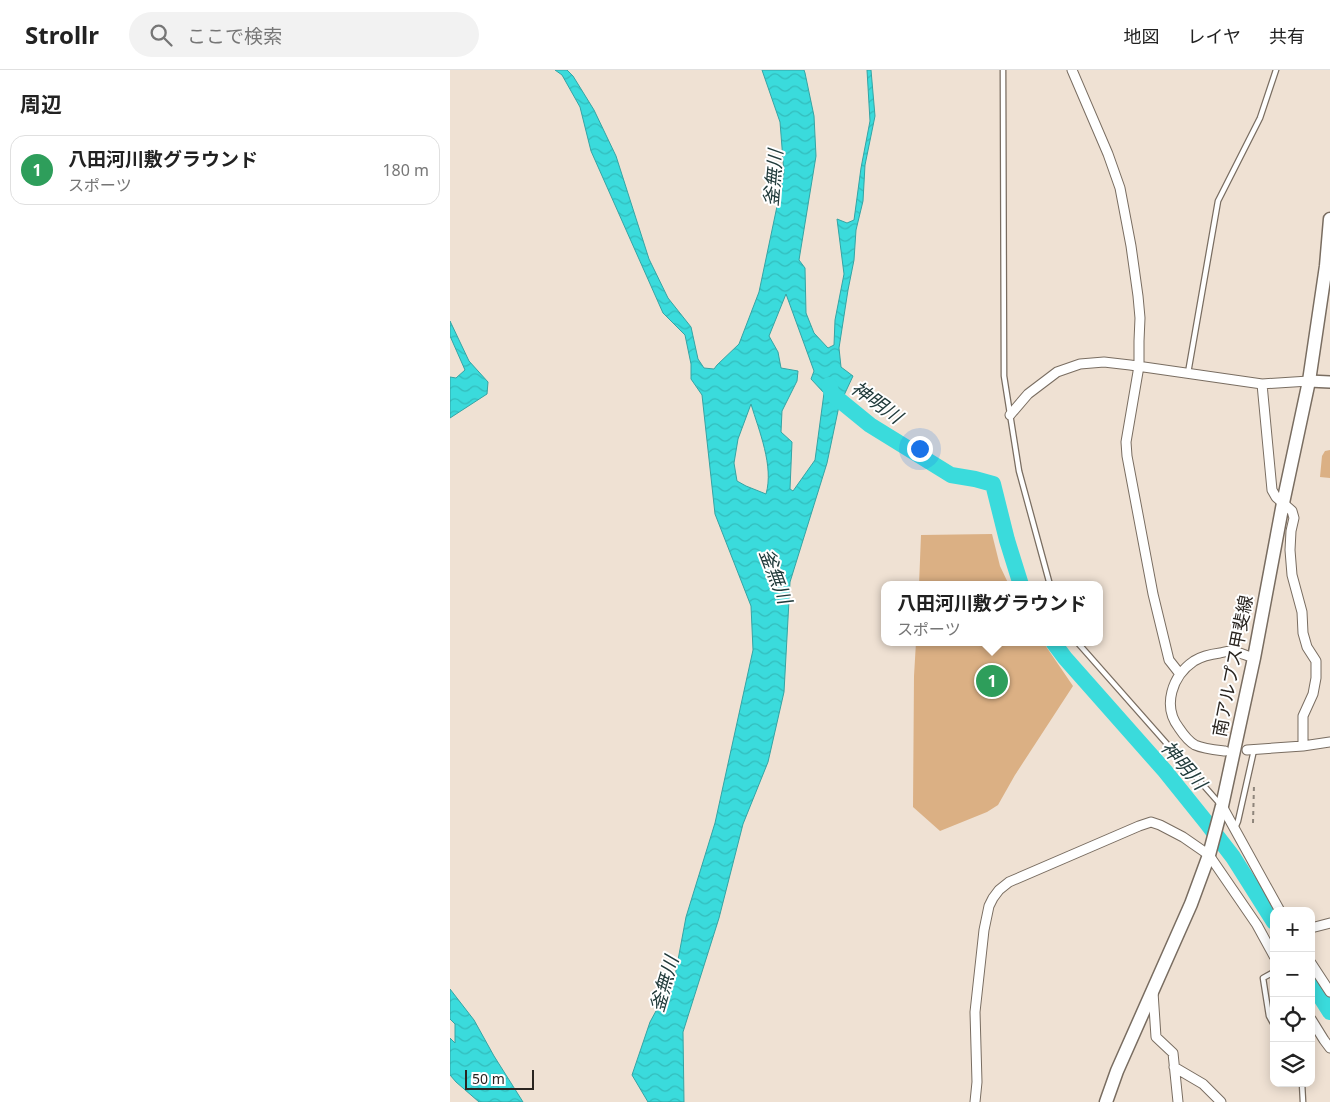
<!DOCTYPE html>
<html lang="ja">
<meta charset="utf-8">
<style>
body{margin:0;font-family:"Noto Sans","Noto Sans JP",sans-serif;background:#f2f2f2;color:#222}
.controls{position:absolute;right:15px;bottom:15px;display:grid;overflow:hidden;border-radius:10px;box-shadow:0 2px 12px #0003}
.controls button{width:45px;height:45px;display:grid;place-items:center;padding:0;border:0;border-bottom:1px solid #e0e0e0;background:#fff;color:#222;font:25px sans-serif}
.scale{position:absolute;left:15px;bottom:12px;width:69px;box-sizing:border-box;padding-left:5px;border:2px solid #2a2520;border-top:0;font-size:14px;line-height:18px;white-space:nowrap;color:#2a2520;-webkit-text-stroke:4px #fff;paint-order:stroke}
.you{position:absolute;left:469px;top:378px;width:18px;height:18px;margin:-12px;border:4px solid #fff;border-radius:50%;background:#1a73e8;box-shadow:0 0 0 8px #1a73e833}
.badge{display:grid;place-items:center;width:32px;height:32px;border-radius:50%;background:#0f766e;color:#fff;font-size:16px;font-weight:700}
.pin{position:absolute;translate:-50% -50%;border:2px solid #fff;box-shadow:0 1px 5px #0006}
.popup{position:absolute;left:431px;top:511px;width:222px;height:65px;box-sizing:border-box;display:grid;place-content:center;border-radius:10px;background:#fff;filter:drop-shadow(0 1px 4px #0005);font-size:16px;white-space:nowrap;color:#767676}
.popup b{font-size:19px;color:#222}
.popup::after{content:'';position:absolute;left:50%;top:100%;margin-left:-10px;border:10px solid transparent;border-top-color:#fff}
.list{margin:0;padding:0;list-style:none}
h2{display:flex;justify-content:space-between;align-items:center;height:65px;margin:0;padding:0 20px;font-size:21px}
h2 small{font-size:16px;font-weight:400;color:#767676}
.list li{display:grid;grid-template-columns:32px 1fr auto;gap:15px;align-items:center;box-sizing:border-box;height:70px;margin:0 10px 10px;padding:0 10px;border:1px solid #e0e0e0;border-radius:15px}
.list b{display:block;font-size:19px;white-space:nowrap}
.list p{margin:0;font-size:16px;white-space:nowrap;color:#767676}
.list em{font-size:16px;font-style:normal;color:#767676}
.icon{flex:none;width:28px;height:28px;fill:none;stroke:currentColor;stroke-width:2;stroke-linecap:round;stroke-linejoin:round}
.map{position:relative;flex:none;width:880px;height:1032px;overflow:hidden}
header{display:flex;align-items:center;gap:30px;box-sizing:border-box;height:70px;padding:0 25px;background:#fff;border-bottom:1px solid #e0e0e0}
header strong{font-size:24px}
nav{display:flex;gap:28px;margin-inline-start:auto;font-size:18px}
.search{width:350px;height:45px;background:#f2f2f2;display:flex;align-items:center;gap:12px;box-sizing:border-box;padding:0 18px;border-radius:28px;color:#767676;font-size:19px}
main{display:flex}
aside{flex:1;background:#fff}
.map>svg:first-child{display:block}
.pitch{fill:#dbb084}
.water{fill:url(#water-waves);stroke:#35a4a4;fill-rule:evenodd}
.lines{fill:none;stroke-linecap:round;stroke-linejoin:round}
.river{stroke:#3adbdc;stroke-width:16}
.service-casing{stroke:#796d61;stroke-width:7}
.minor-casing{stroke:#796d61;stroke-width:11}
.tertiary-casing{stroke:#796d61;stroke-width:14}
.secondary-casing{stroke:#796d61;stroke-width:15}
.path{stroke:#8e857b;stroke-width:2;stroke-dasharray:4 4;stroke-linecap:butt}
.service{stroke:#fff;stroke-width:4.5}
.minor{stroke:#fff;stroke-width:9}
.tertiary{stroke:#fff;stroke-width:11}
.secondary{stroke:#fff;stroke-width:12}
.labels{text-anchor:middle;stroke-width:4;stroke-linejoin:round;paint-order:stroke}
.street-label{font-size:18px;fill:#2a2520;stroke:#fff}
.water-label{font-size:19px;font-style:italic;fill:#213b3b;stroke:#fff}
</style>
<header>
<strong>Strollr</strong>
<div class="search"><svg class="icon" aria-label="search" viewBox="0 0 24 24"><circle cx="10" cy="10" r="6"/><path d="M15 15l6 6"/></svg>ここで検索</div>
<nav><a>地図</a><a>レイヤ</a><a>共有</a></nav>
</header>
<main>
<aside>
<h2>周辺<small></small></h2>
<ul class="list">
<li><span class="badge" style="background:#2e9e5b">1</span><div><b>八田河川敷グラウンド</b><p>スポーツ</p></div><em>180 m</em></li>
</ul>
</aside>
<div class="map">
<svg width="880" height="1032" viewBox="0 0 880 1032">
<defs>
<pattern id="water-waves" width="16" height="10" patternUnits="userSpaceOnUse" patternTransform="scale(1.25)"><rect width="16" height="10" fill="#3adbdc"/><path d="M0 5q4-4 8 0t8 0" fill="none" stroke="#33bcbc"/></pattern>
</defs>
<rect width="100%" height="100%" fill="#efe1d3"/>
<path class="pitch" d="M880,380v28l-10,-1 2,-21 3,-5z
M542,464l8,32 9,19h-90l2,-50z
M466,572h127l30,44 -58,89 -17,30 -11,7 -47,19 -27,-24 1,-131z"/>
<path class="water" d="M105,0h12l6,6 21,34 22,46 33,103 19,39 23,29 7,32 6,9 10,1 3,-4 22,-21 20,-52 25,-119 -4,-51 -18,-52h42l1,3 9,43 2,40 -17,104 6,8 1,45 8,20 14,15 6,-3 1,-25 9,-46 -7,-55 10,4 7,-3 7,-52 9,-47 -3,-51h4l4,46 -10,49 -2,36 -7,29 -2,30 -6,30 -9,58 2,19 12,9 -14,30 -12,57 -37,119 -6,110 -16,70 -25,62 -24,94 -36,114 1,70h-36l-16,-27 18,-53 25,-46 11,-59 29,-94 38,-173 -2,-44 -36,-92 -13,-119 -11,-16v-15l-6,-29 -22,-22 -72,-162 -11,-44 -18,-32zM336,224l28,77 -3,8 13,14 -9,67 -22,31 -3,-2 2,-47 -11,-10 1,-21 15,-30 1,-10 -17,-3 -3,-16 -9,-16zM301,334c8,27 23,62 15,90l-20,-8 -9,-5 -3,-18 4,-24z
M0,251l19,40 19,21 -1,12 -37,24v-41l6,1 9,-8 -15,-34z
M0,919l24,31 20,36 29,46h-44l-23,-20 -6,-7v-37l5,5v-19l-5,-5z"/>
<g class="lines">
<path class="river" d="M379,315l3,9 38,31 81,50 24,4 18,5 14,56 14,45
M603,572l12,16 100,113 41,51 27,35 41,65
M861,912l19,30"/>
<g class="service-casing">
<path id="service" d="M553,0l1,306 15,95 31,114
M738,303l30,-172 42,-83 16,-48
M627,572l143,162
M785,758l3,-7 16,-71
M824,902l-11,6 6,38 5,9
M852,1013l1,19"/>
</g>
<g class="minor-casing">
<path id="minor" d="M622,0l36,84 12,34 11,58 7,50 2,22 -1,23v25l-13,76 1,14 26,138 16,66 11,14
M812,314l10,106 4,7 16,14 2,7 -3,13 -1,19 2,25 10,37 1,21 4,14 9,14v17l-3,16 -10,22v30
M560,345l18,-21 29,-22 23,-8 24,-2 26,3 132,19 47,-3
M797,680l56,-4 27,-4
M775,681c-9,-1 -21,-2 -30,-6 -7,-4 -12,-11 -16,-17 -17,-22 -7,-52 15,-67 8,-5 18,-7 26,-8 4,-1 8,-2 12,-2 7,1 15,5 22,7
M772,736l58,105
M861,858l19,-5
M861,893l19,29
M703,922l3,45 17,16 5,49
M861,949l13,21 6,8
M724,997l29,17 18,18
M525,1032l2,-20 -2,-70 9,-82 5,-24 4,-8 6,-8 10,-8 130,-56 12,-4 9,3 23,12 26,18 48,70 17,31"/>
</g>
<g class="tertiary-casing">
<path id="tertiary" d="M859,311l21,1"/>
</g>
<g class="secondary-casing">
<path id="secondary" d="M656,1032l11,-31 74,-167 18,-49 13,-49 32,-148 29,-155 26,-122 17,-115 4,-47"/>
</g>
<path class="path" d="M803,753l1,-38"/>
<use href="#service" class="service"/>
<use href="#minor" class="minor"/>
<use href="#tertiary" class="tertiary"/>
<use href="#secondary" class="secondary"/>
</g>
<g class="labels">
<g class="street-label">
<text transform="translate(783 596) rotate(-79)" y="6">南アルプス甲斐線</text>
</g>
<g class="water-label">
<text transform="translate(323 108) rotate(-85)" y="7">釜無川</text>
<text transform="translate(427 332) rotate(36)" y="7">神明川</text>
<text transform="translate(326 506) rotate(69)" y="7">釜無川</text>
<text transform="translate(734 695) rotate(49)" y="7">神明川</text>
<text transform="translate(214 914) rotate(-74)" y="7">釜無川</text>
</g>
</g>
</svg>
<div class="controls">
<button>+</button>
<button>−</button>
<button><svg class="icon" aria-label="locate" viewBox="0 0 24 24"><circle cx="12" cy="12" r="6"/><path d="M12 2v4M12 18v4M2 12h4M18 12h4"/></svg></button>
<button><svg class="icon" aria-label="layers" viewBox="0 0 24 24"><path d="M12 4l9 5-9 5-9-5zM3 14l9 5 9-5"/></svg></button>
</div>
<div class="scale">50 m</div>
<div class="you"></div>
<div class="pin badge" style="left:542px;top:611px;background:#2e9e5b">1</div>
<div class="popup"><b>八田河川敷グラウンド</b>スポーツ</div>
</div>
</main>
